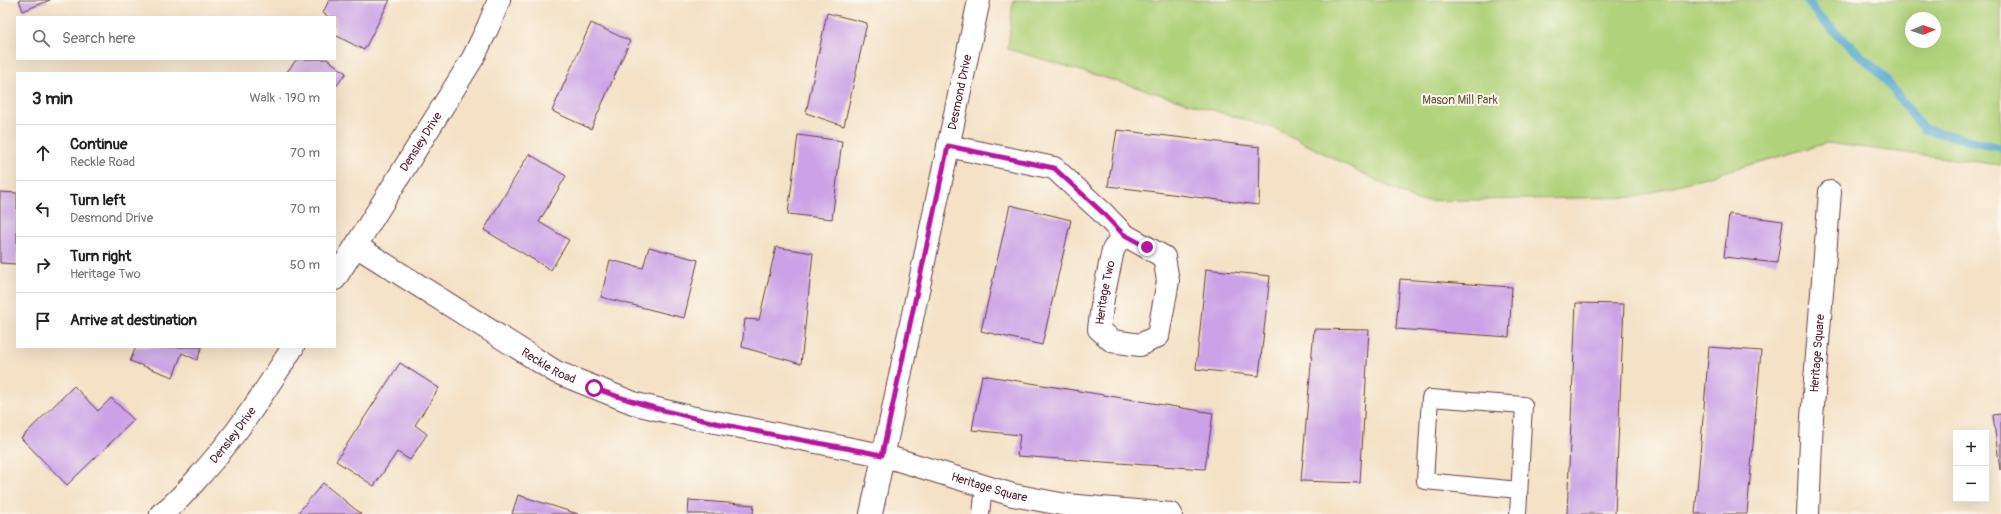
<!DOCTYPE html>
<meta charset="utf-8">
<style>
body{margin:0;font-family:Pangolin,sans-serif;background:#f6f6f6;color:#222}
.controls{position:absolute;right:12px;bottom:12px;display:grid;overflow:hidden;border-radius:0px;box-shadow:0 4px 16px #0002}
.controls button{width:36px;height:36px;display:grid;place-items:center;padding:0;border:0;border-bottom:1px solid #e0e0e0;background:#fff;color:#222;font:20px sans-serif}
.compass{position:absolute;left:1905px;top:12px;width:36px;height:36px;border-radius:50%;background:#fff;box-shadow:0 4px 16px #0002;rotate:88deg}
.stop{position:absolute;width:12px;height:12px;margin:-9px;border:3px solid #b5179e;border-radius:50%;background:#fff}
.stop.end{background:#b5179e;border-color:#fff;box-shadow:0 1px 4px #0008}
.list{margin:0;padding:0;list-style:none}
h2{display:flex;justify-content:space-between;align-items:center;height:52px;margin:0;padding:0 16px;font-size:17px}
h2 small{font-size:13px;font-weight:400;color:#767676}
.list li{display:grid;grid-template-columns:26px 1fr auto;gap:12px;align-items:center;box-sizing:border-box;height:56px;padding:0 16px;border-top:1px solid #e0e0e0}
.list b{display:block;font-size:15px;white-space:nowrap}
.list p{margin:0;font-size:13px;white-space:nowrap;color:#767676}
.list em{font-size:13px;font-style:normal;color:#767676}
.icon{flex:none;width:22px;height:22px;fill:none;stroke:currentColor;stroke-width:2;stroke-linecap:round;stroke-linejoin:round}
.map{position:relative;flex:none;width:2001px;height:514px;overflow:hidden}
.search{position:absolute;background:#fff;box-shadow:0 4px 16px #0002;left:16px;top:16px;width:320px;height:44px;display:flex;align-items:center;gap:10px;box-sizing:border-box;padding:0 14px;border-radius:0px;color:#767676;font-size:15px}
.panel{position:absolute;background:#fff;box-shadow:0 4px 16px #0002;left:16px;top:72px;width:320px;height:276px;border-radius:0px}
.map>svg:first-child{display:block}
.green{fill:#b0d27a;stroke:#7d7852;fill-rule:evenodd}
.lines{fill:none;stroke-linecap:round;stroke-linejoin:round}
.stream{stroke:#52a5cd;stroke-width:9}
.building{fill:#cba2e7}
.lane-casing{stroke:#643c42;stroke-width:18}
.street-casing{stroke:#643c42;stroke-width:24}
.lane{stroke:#fff;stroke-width:16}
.street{stroke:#fff;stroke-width:22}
.route{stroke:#b5179e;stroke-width:5}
.labels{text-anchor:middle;stroke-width:4;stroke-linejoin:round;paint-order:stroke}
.street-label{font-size:12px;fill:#4a1f2b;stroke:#fbf7ec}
.park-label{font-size:12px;fill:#695543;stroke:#fbf7ec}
</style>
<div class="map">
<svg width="2001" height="514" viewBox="0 0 2001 514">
<rect width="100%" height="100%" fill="#fbf7ec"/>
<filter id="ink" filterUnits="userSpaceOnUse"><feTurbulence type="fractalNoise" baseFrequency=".025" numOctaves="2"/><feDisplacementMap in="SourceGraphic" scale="8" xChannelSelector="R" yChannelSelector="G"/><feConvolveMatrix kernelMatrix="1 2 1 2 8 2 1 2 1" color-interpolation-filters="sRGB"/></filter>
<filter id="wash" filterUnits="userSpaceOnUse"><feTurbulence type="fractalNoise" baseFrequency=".012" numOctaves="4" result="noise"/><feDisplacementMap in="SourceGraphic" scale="16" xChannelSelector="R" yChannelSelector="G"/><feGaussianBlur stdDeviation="0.9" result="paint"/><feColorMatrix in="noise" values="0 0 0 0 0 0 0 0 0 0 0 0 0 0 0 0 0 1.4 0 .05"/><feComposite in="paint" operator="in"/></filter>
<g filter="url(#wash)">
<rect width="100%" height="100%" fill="#f4e1c6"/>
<path class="green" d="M1013,0h988v165l-174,-22 -192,54 -218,4 -141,-72 -268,-80zM1911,18h24v24h-24z"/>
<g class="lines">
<path class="stream" d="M1807,0l12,17 63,58 41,54 78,19"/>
</g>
<g id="blocks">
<path class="building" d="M19,0h31l-27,11z
M329,0h61l-26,50 -29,-15v-18h-6l-6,-4z
M827,13l40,10 -23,103 -38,-13z
M591,23l39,18 -39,88 -39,-18z
M297,59h30l19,14 -11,15v-15h-49z
M1117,130l143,17 -1,58 -151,-19z
M798,135l44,6 -10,78 -44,-5z
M529,154l37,22 -27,46 30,18 -18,30 -67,-40z
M0,192l17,1v71l-17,-1z
M1010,205l61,15 -29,125 -61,-14z
M1729,214l54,7 -6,42 -53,-6z
M649,247l49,13 -14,58 -83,-21 9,-37 33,8z
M776,247l37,6 -12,111 -59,-17 3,-28 14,1z
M1206,269l64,7 -11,100 -63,-7z
M1400,279l112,8 -3,50 -113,-8z
M1576,303l48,1 -9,210h-48z
M1314,329l55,1 -9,153 -59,-2z
M136,347h66l-5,13 -15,-7 -9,24 -43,-16z
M1709,347l52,4 -14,163h-52z
M400,363l39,25 -24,37 12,9 -17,26 -13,-8 -23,34 -38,-25z
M982,375l231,38 -8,56 -188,-13 3,-21 -48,-5z
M74,386l24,25 13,-13 23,22 -67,65 -46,-47z
M2001,414v55l-1,1 -7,-55z
M323,483l38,31h-64z
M518,495l60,19h-66z
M689,500l65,5 -1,9h-65z"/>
</g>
</g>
<g filter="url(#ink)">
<use href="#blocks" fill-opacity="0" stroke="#643c42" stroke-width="1"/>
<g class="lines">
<g class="lane-casing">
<path id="lane" d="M981,514l3,-28
M1518,514l6,-109 -94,-7 -5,83 94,9"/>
</g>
<g class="street-casing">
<g id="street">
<path id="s1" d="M948,146l106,22 49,45 20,21 41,23 4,24 -10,55 -18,9 -28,-4 -13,-12 4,-31 10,-48 10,-16"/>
<path id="s2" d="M356,246l200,126 80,32 54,13 192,38 131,40 53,10 105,9"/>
<path id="s3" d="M335,279l138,-221 15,-31 11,-27"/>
<path id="s4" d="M161,514c16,-11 30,-28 43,-43 35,-39 61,-80 89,-124"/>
<path id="s5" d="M871,514l108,-514"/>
<path id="s6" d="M1808,514l4,-96 18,-226"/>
</g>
</g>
<use href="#lane" class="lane"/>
<use href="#street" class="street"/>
</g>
</g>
<g class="lines" filter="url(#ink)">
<path class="route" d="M594,388c93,35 192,48 288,67l66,-309 106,22 49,45 20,21 24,13"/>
</g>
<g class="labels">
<g class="street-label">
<text dy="4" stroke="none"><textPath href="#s5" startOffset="431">Desmond Drive</textPath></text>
<text dy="4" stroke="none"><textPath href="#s3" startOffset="162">Densley Drive</textPath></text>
<text dy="4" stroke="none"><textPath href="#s1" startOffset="434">Heritage Two</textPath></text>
<text dy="4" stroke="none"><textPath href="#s6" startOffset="161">Heritage Square</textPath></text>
<text dy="4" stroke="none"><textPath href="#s2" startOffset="227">Reckle Road</textPath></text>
<text dy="4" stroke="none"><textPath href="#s4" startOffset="107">Densley Drive</textPath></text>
<text dy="4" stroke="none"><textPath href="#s2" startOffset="686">Heritage Square</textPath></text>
</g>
<g class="park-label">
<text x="1460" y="104">Mason Mill Park</text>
</g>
</g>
</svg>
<div class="controls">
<button>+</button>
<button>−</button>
</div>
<svg class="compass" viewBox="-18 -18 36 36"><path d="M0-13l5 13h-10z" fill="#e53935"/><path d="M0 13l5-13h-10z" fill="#767676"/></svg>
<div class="stop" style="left:594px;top:388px"></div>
<div class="stop end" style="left:1147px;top:247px"></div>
<div class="search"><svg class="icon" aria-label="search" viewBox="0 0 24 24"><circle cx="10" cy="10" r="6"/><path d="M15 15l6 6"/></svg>Search here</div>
<section class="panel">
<h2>3 min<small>Walk · 190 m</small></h2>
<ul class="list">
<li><svg class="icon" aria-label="ahead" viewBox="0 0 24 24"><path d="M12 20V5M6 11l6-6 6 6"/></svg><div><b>Continue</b><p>Reckle Road</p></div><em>70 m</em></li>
<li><svg class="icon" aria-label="left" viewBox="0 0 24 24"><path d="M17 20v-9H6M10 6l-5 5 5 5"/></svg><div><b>Turn left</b><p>Desmond Drive</p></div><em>70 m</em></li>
<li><svg class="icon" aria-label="right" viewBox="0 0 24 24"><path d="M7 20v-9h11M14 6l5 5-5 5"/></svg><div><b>Turn right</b><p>Heritage Two</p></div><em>50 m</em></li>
<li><svg class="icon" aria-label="arrive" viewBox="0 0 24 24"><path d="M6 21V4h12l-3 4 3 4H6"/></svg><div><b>Arrive at destination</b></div></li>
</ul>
</section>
</div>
